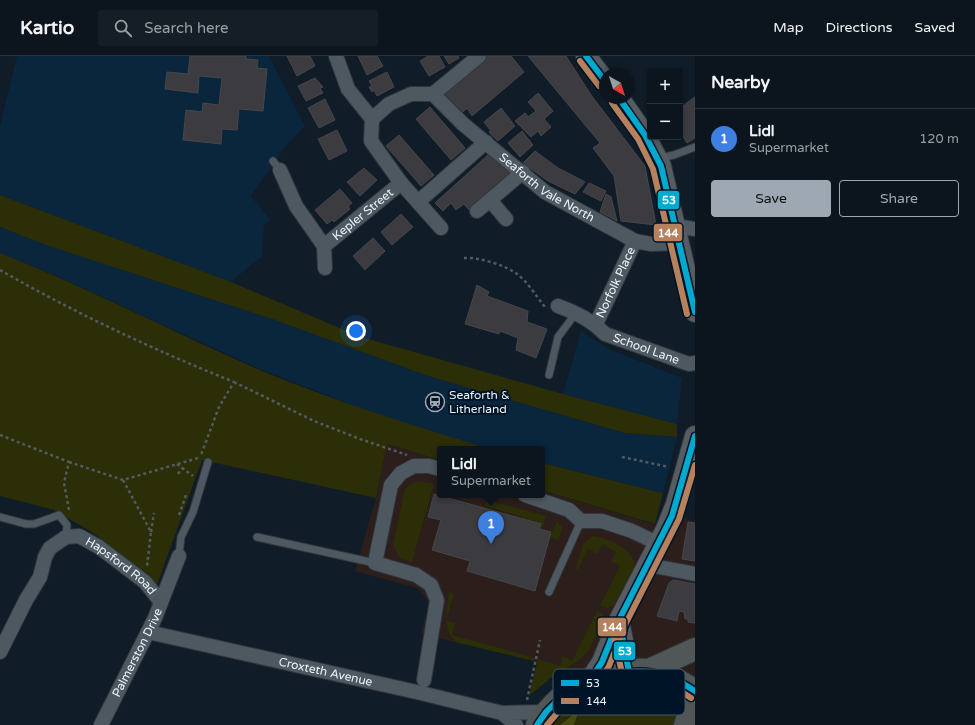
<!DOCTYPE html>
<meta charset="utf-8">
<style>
body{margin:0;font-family:"Varela Round",sans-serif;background:#151e26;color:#f1f3f6}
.controls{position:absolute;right:12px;top:12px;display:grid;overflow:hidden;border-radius:4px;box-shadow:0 2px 6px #0003}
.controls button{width:36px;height:36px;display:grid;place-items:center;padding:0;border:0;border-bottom:1px solid #2c343b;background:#0c151d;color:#f1f3f6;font:20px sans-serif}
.compass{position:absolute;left:599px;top:12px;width:36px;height:36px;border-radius:50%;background:#0c151d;box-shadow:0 2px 6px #0003;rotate:141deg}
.you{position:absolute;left:356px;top:275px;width:14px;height:14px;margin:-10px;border:3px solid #fff;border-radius:50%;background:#1a73e8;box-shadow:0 0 0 6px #1a73e833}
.badge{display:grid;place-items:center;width:26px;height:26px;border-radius:50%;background:#9ea8b2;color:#fff;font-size:13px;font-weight:700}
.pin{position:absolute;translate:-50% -33px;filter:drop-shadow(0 1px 2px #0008)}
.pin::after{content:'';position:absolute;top:21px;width:14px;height:12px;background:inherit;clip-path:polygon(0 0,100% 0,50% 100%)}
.popup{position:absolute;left:437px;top:390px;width:108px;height:52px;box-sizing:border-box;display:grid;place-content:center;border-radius:4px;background:#0c151d;filter:drop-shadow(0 1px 3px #0005);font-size:13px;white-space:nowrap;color:#9a9fa4}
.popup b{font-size:15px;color:#f1f3f6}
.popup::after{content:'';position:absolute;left:50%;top:100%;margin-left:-8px;border:8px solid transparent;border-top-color:#0c151d}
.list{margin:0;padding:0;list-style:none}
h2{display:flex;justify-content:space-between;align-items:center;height:52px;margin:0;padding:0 16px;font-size:17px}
h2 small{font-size:13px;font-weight:400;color:#9a9fa4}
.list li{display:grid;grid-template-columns:26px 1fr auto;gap:12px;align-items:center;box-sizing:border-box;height:60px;padding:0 16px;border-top:1px solid #2c343b}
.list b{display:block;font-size:15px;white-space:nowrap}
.list p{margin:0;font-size:13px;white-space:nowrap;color:#9a9fa4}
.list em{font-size:13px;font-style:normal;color:#9a9fa4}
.actions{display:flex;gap:8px;padding:12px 16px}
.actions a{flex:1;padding:9px 0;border:1px solid #9ea8b2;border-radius:4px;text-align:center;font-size:14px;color:#9ea8b2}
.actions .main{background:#9ea8b2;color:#111}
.icon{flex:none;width:22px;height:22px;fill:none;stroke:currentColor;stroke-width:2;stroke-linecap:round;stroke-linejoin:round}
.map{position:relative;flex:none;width:695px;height:669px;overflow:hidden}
header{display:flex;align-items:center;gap:24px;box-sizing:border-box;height:56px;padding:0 20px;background:#0c151d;border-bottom:1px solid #2c343b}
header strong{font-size:19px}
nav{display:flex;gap:22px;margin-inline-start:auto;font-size:14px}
.search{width:280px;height:36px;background:#151e26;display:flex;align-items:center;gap:10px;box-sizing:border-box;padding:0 14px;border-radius:4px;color:#9a9fa4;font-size:15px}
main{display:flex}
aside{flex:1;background:#0c151d}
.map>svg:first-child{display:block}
.commercial{fill:#2c1e1a}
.built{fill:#09263d}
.green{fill:#2b2e07}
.forest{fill:#464a0e}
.building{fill:#3c3c40;stroke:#46464a}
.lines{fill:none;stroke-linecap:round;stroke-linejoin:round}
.lane-casing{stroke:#30363e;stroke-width:9}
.street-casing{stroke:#30363e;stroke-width:16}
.secondary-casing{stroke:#30363e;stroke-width:22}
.highway-casing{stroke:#30363e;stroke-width:24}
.path{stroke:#525b62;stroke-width:2.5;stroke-dasharray:3 3;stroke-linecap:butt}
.lane{stroke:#4e5860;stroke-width:7}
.street{stroke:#4e5860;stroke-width:14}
.secondary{stroke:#565d62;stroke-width:20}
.highway{stroke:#515757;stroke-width:22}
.bus-1-casing{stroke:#001427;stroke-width:9}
.bus-2-casing{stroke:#001427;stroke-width:9}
.bus-1{stroke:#00a9ce;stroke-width:6}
.bus-2{stroke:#b6815c;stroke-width:6}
.labels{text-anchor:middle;stroke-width:4;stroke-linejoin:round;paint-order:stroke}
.street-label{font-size:12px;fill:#ebf4fd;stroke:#001427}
.poi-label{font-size:12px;fill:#ebf4fd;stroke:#001427;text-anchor:start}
.key{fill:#001427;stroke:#465767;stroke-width:1}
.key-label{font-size:11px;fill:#ebf4fd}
.line-badge{stroke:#001427;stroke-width:1.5}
.badge-label{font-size:11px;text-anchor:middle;font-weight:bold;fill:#fff}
</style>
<header>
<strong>Kartio</strong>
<div class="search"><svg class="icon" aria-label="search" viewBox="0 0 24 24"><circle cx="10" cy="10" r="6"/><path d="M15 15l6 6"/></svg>Search here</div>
<nav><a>Map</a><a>Directions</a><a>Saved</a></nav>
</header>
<main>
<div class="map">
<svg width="695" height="669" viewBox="0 0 695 669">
<rect width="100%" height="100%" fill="#101c27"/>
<path class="commercial" d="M387,388l53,16v35h102v-5l124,38 6,-12 23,5v167l-58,-4 -28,2 -30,9 -44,-34 -114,-27 8,-32 -12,-14 -62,-17 21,-73z"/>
<path class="built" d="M17,0h252l36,70 -19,20 -35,50 19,24 -6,5 -2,31 -31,26 -231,-87v-69z
M0,171l46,18 226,74 156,57 197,57 52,4 -14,56 -121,-30v-14h-52l-120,-37 -115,-45 -205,-94 -50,-20z
M581,275l28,18 73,29 -5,46 -114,-30z"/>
<path class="green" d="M0,139l231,87 130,55 202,57 114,30v13l-52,-4 -197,-57 -156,-57 -226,-74 -46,-18z
M0,197c86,34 169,77 253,114 77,33 157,57 237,82h-50v11l-53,-16 -11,54 -174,-38 -45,125 -62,-51 -41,-24 -54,-14z
M542,407l121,30 -8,31 -113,-34z
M419,425l15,3 -22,78 -11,-3 -8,-13 11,-54c3,-7 8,-9 15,-11z
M486,444l60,16 -4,14 -3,-1 2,-5 -18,-5v-2l-38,-11z
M557,465l5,6 -3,13 -9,-3z
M593,480c15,2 48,15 40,35 -5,12 -14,24 -20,35l-6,2 -7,-3 20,-39 -9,-5 5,-9 -14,-7 -4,9 -10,-5 -10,21 -2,-1 7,-25z
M449,535l5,4 -8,25 9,3 -3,12 83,23 -1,3 -75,-18c-19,-10 -12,-34 -10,-52z
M597,555l6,3 2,6 -17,31 -9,9 -26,16 -24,20 9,-37 22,7 3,-10 9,5z
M637,628c23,0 34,4 54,15l-10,26h-107l5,-13 -6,1 -13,12h-13l32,-30 30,-9z"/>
<path class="forest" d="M577,655h2l-5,14h-14z"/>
<path class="building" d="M190,0h56v3l12,1 -1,8 10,1 -4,42 -24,-2 -2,21 -15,-1 -1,15 -38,-4 3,-30 16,2 1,-9 16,2 3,-27 -23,-2 -1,17 -33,-4 2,-17 21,2z
M287,0h23l5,10 -18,10z
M358,0h19l6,10 -16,9z
M428,0h11l6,11 -16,9 -9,-15z
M444,0h14l1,2 -10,6z
M488,0h23l13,16 -52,44 -5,-8 -6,6 -19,-17z
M528,0h38l25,39 54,71 11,59 -35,-4 -7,-45 -21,-28 7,-5z
M387,16l7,15 -17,9 -3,-6 -2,2 -3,-5 3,-1 -3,-5z
M315,22l8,9 -3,1 3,5 -17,8 -8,-15z
M538,37l15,18 -9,8 7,8 -10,9 -3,-5 -7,6 -16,-16 10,-8 3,4 8,-6 -8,-9z
M695,41v41l-8,5 -7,-11v-24z
M325,43l10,21 -16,8 -11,-20z
M430,51l35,41 -14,12 -35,-41z
M501,52l14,18 -17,15 -9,-9 2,-1 -7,-9z
M337,74l10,21 -18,9 -11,-21z
M522,75l11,14 -13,12 -12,-14z
M399,79l35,40 -13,11 -35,-40z
M535,95l23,17 27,14 -10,12 -27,-13 -25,-18z
M489,98l23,18 -42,39 -6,-7 -8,6 -5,-7 -8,8 -8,-8z
M364,112l13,12 -17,16 -13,-14z
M589,127l17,8 -5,10 -18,-9z
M340,133l12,14 -4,3 2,3 -16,13 -2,-2 -5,4 -12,-14z
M606,138l5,3 6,24 -17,-9z
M401,158l12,13 -21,18 -11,-13z
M373,182l12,13 -20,19 -12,-14z
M477,229l12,7 -2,4 41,15 -1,11 20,7 -11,29 -20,-8 2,-12 -18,-7 -1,3 -34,-10z
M434,438l107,30 -2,5 12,3 -16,59 -68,-20 3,-10 -38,-11 9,-30 -13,-3z
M688,466l7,1v38l-13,-2z
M673,524l22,4v39l-7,-1v-3h-3l-1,-7 -5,-1 -2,10 -20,-5 12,-33z"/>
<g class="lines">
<g class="lane-casing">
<path id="lane" d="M660,102l14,-3 21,-8
M273,105l7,9
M549,319l9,-38 18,-24
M0,461l26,7h8l25,-9 8,10 -1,12
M257,481l118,26
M179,500l2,-19 12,-25 15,-50
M549,536l32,-71"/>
</g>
<g class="street-casing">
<g id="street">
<path d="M336,0l12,33 24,30"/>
<path id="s1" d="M433,38l30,30 82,68 90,49 16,3 29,-1"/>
<path d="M372,63l-1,22 30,42 40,45"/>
<path d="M372,63l17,-15 22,-10h22l46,-38"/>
<path d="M280,114l16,36 28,40 1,22"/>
<path d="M490,144l16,19"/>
<path d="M418,146l68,-60"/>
<path d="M477,155l46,-39"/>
<path d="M676,170l19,3"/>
<path id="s2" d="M324,190l77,-63"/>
<path id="s3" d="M558,250c19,7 33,14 47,28l84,30 6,-1"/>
<path id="s4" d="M596,268l39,-83"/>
<path d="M525,439l44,15 12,11h21l30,10 27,13"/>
<path d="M649,506l10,5 36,7"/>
<path id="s5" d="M148,576l273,61 81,20"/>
<path id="s6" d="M0,596l26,-52 14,-23 5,-20 5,-9 16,-11 13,-1 20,11 46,35 16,20"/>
<path d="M424,624l13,-80 -6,-15 -15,-10 -41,-12 16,-78 10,-12 13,-7h15l11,3"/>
<path id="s7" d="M101,669l54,-107 24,-62"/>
<path d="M516,669l-14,-12 44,-1"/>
</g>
</g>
<g class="secondary-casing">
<path id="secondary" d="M586,0l19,25
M619,42l26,37 16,31 34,146
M619,564l10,52
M589,626l13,-20 17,-42 47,-91 10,-25 19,-68"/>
</g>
<g class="highway-casing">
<path id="highway" d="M649,614l46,-21
M537,669c6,-9 13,-18 22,-26 20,-17 63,-31 89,-29 16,1 34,12 47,21
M685,669l10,-27"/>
</g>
<path class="path" d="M464,202c15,-1 41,7 53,16 11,8 19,22 28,33
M0,214c75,43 154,80 234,112l-15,25 -18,48
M234,326l80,39 46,18 47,16
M0,379l69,27 -5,21 5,27
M622,401l47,10
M69,406l54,18 75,-22
M177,408l16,12
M178,418l4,-6
M123,424l28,52 -4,34
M179,459l7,-20
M151,476l3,-19
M527,644l13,-60"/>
<use href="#lane" class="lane"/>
<use href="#street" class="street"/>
<use href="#secondary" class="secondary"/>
<use href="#highway" class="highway"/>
<g class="bus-1-casing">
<path id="bus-1" d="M586,0l19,25
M619,42l26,37 16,31 34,146
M619,564l10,52c26,-3 45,5 66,19
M537,669l9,-13 14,-14 29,-16 13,-20 17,-42 53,-104 23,-80"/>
</g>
<g class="bus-2-casing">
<path id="bus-2" d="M580,5l19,25
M612,47l26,36 15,30 34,145
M611,566l12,56c8,5 22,0 31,2 14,3 25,10 37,18
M547,669l18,-21 30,-16 14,-22 17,-43 53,-104 16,-54"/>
</g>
<use href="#bus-1" class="bus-1"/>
<use href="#bus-2" class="bus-2"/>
</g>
<defs>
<g id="station-ring" transform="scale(1)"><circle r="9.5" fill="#001427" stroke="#9ea8b2" stroke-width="1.5"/><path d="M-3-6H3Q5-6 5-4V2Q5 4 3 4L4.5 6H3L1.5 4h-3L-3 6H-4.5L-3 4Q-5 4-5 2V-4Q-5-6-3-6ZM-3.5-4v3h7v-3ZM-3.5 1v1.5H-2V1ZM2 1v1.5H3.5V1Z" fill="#9ea8b2"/></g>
</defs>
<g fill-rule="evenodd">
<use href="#station-ring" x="435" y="346"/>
</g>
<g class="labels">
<g class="street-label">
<text dy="4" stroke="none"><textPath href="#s1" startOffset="148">Seaforth Vale North</textPath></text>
<text dy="4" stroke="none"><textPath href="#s2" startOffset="50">Kepler Street</textPath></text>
<text dy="4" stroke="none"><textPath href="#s4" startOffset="46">Norfolk Place</textPath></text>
<text dy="4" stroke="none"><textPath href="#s3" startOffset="99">School Lane</textPath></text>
<text dy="4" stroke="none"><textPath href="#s6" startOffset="200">Hapsford Road</textPath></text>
<text dy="4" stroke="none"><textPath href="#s7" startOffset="81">Palmerston Drive</textPath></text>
<text dy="4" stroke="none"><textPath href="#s5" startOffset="182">Croxteth Avenue</textPath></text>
</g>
<g class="poi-label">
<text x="449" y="343">Seaforth &amp;<tspan x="449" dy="14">Litherland</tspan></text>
</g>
</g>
<rect x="553" y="613" width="132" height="46" rx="6" class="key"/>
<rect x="561" y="624" width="18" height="6" fill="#00a9ce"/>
<rect x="561" y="642" width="18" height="6" fill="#b6815c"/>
<g class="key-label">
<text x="586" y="631">53</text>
<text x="586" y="649">144</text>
</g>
<g class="line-badge">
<rect x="657" y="134" width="23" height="20" rx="4" fill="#00a9ce"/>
<rect x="653" y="167" width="30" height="19" rx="4" fill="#b6815c"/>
<rect x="597" y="561" width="30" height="20" rx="4" fill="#b6815c"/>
<rect x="613" y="585" width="23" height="20" rx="4" fill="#00a9ce"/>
</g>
<g class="badge-label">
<text x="669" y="148">53</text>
<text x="668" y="181">144</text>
<text x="612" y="575">144</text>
<text x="625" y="599">53</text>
</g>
</svg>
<div class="controls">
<button>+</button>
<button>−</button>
</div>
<svg class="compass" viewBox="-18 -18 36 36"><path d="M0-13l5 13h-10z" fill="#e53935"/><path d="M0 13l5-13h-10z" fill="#9a9fa4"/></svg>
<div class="you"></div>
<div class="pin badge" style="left:491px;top:488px;background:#3f7fe0">1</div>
<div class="popup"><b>Lidl</b>Supermarket</div>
</div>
<aside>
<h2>Nearby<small></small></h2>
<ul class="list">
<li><span class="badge" style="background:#3f7fe0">1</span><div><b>Lidl</b><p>Supermarket</p></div><em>120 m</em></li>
</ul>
<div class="actions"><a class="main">Save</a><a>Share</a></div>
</aside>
</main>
